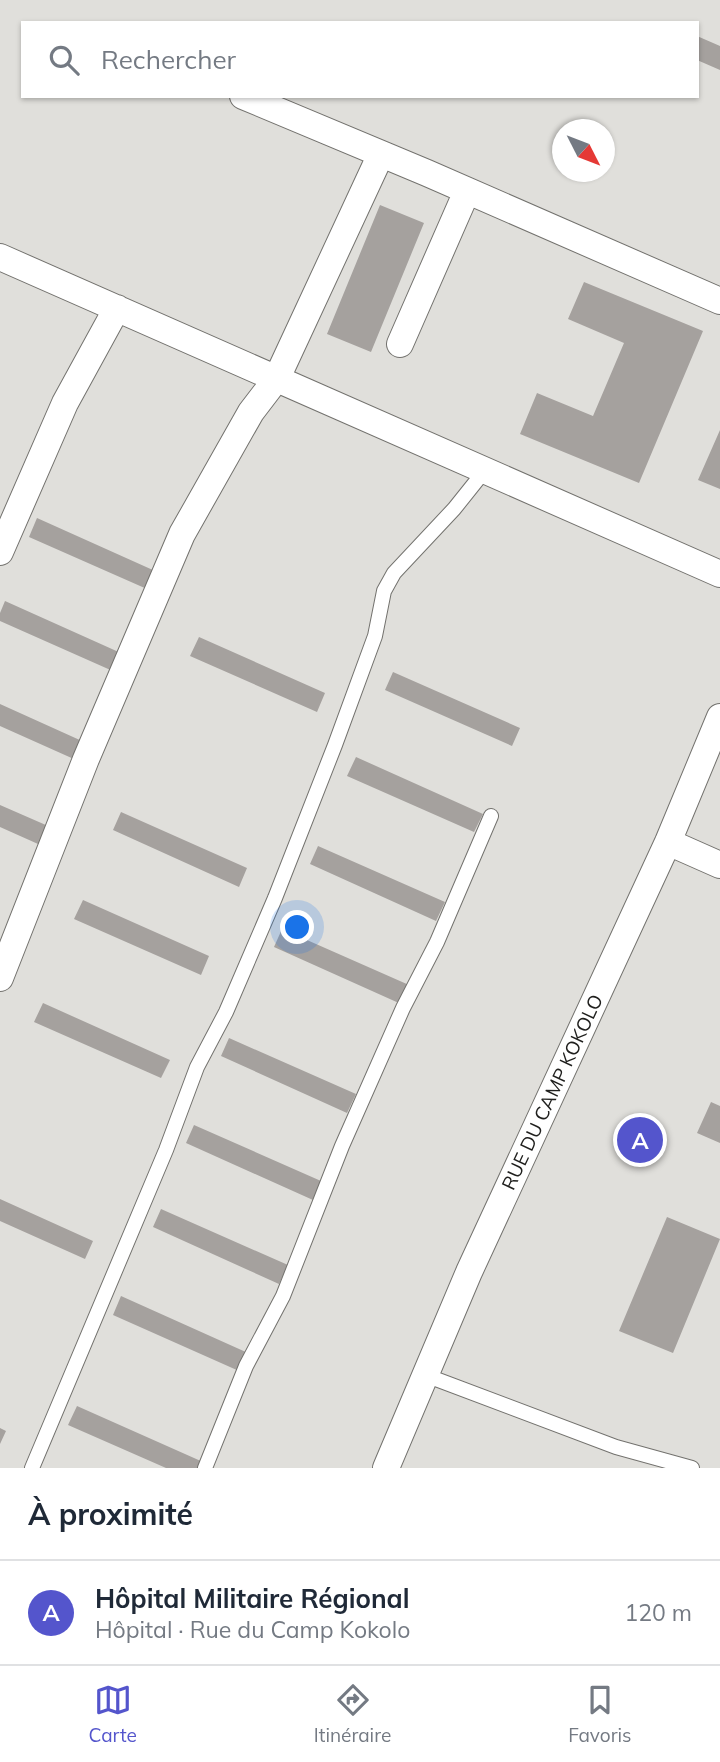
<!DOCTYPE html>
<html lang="fr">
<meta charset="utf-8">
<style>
body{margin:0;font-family:Mulish,sans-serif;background:#f6f6f7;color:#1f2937}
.compass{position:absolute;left:552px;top:119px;width:63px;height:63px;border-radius:50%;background:#fff;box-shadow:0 2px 5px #0004;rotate:132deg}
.you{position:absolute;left:298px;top:928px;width:24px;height:24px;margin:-18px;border:5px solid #fff;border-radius:50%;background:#1a73e8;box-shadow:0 0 0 10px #1a73e833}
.badge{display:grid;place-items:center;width:46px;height:46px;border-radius:50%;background:#5455cc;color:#fff;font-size:23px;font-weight:700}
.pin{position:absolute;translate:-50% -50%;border:4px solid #fff;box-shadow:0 2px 7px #0006}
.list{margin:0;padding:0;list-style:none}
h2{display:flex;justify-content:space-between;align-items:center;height:91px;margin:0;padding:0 28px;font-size:30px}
h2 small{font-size:23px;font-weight:400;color:#747a83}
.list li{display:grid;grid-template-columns:46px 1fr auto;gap:21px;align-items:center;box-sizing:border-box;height:105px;padding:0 28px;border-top:2px solid #e0e1e3}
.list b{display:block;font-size:26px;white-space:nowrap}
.list p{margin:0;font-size:23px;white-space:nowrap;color:#747a83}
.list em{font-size:23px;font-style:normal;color:#747a83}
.icon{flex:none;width:38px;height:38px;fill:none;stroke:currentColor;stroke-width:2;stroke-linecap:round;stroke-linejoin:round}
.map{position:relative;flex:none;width:720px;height:1468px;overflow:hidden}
.search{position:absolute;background:#fff;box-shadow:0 2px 5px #0004;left:21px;right:21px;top:21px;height:77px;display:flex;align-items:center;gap:18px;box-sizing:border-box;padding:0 24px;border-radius:0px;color:#747a83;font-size:26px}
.sheet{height:196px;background:#fff}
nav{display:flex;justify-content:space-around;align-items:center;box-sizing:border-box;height:98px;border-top:2px solid #e0e1e3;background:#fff;font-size:19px;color:#747a83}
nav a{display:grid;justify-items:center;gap:4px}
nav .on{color:#5455cc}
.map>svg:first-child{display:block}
.building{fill:#a5a19e}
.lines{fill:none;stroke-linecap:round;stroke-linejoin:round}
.lane-casing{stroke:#73726e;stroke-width:16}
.street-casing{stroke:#73726e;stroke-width:28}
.lane{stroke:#fff;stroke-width:14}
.street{stroke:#fff;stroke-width:26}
.labels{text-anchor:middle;stroke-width:7;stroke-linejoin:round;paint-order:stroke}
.street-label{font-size:19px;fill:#20201e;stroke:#fff}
</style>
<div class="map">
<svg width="720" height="1468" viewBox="0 0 720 1468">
<rect width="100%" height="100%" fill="#e0dfdb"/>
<path class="building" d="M697,36l23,10v24l-23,-10z
M380,205l44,18 -53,129 -44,-18z
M584,282l119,49 -64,152 -119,-49 17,-41 56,23 31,-73 -56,-24z
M720,430v59l-22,-9z
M37,518l127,57 -8,18 -127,-56z
M5,601l127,57 -8,18 -124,-55v-8z
M199,637l126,56 -8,19 -127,-56z
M393,672l127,56 -8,18 -127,-56z
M0,704l93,42 -8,18 -85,-38z
M356,757l127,57 -9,18 -127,-56z
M0,805l55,24 -8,19 -47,-21z
M121,812l126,56 -8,19 -126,-57z
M318,846l127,56 -9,19 -126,-57z
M83,900l126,56 -8,19 -127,-56z
M282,929l127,56 -8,19 -127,-57z
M43,1003l127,57 -9,18 -127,-56z
M229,1038l127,56 -9,19 -126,-57z
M711,1102l9,4v37l-23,-10z
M194,1125l127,56 -8,19 -127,-57z
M0,1199l93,42 -8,18 -85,-38z
M161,1209l127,56 -9,19 -126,-57z
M667,1217l53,22 -47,114 -54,-22z
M121,1296l127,57 -9,18 -126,-56z
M77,1406l126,56 -2,6h-35l-98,-43z
M0,1428l6,3 -6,13z"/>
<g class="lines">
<g class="lane-casing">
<path id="lane" d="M425,1375l191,72 76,21
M32,1468l134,-318 31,-83 29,-55 49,-114 60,-153 40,-109 9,-45 10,-18 60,-64 32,-40
M205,1468l41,-102 37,-70 59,-150 61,-138 34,-66 54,-126"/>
</g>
<g class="street-casing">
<path id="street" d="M243,96l184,77 293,128
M0,257l720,317
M400,344l67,-153
M0,552l65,-149 52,-95
M668,842l52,23
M0,978l86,-219 96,-225 69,-122 26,-34 104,-224
M386,1468l83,-196 199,-430 52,-125"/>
</g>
<use href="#lane" class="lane"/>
<use href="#street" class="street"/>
</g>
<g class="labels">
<g class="street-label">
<text transform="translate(552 1092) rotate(-65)" y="7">RUE DU CAMP KOKOLO</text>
</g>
</g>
</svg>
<svg class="compass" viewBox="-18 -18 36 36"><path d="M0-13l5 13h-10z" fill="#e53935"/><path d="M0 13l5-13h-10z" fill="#747a83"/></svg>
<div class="you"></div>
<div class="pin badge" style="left:640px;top:1140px">A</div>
<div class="search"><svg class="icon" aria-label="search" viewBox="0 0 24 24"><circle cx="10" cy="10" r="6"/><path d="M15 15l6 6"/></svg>Rechercher</div>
</div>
<section class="sheet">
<h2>À proximité<small></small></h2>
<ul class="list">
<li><span class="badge">A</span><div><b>Hôpital Militaire Régional</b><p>Hôpital · Rue du Camp Kokolo</p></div><em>120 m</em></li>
</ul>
</section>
<nav>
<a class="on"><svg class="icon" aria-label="map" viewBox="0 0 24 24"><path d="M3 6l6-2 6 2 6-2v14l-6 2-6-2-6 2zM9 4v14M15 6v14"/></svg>Carte</a>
<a><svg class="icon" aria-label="directions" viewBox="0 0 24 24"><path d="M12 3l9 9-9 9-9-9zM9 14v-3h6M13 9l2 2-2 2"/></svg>Itinéraire</a>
<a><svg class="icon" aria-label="saved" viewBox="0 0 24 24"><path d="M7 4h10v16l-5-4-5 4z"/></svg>Favoris</a>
</nav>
